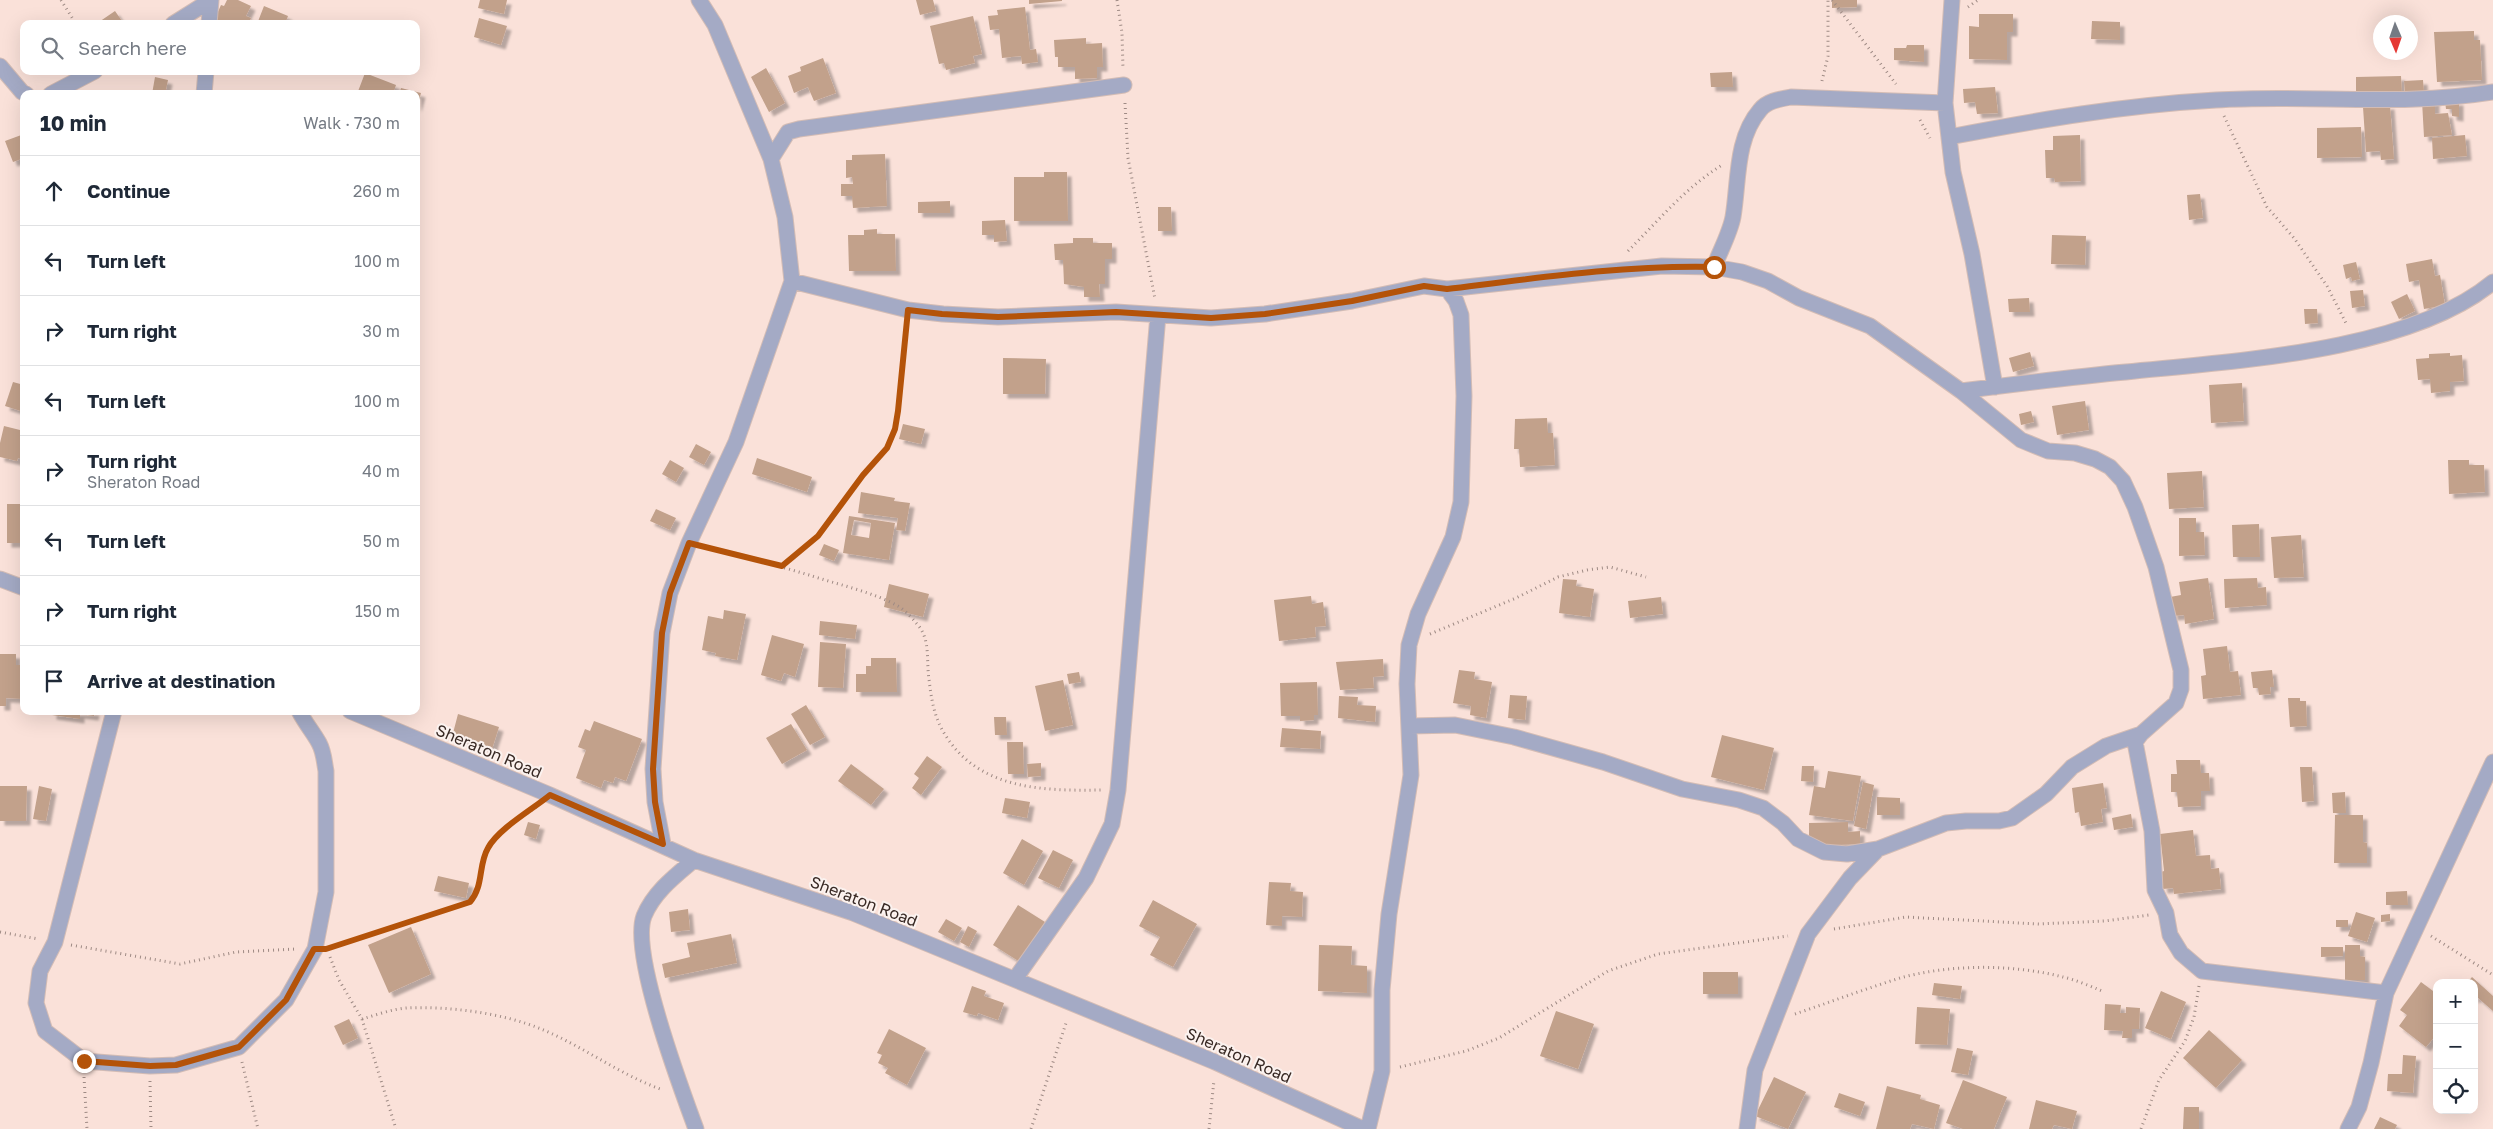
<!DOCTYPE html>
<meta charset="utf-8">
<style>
body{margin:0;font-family:"Golos Text",sans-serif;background:#f2f2f3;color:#1f2937}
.controls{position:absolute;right:15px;bottom:15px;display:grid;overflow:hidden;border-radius:10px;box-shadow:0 5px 20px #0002}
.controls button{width:45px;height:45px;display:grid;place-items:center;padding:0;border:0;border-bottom:1px solid #e0e1e3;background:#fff;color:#1f2937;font:25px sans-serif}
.compass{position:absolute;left:2373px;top:15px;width:45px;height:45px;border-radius:50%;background:#fff;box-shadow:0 5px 20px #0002;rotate:178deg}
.stop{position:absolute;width:15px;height:15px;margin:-11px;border:4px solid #b45309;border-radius:50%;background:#fff}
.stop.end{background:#b45309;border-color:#fff;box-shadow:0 1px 5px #0008}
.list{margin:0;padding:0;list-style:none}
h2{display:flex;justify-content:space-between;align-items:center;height:65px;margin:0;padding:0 20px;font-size:21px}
h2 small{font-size:16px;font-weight:400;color:#747a83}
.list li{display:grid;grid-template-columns:32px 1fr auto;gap:15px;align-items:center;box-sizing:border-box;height:70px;padding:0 20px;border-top:1px solid #e0e1e3}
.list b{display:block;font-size:19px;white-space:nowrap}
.list p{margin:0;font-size:16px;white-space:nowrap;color:#747a83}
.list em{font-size:16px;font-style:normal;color:#747a83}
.icon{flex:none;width:28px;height:28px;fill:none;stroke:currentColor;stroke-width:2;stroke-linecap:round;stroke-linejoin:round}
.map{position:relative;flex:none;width:2493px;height:1129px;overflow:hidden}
.search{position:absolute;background:#fff;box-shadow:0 5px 20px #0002;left:20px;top:20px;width:400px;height:55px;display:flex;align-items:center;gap:12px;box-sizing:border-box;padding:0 18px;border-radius:10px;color:#747a83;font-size:19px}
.panel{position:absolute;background:#fff;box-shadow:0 5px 20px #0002;left:20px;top:90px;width:400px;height:625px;border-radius:10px}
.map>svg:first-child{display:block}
.building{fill:#c2a18b;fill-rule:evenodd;filter:url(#shadow)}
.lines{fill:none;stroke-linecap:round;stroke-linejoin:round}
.minor-casing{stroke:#d3bcb5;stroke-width:17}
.path{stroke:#9e8a84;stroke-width:3;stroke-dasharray:1 4;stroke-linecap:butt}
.minor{stroke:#a4aac5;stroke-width:15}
.route{stroke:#b45309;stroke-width:6}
.labels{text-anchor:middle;stroke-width:4;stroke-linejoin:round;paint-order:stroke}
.street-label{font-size:16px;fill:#382924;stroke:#fbf2ef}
</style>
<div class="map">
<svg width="2493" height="1129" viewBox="0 0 2493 1129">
<defs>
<filter id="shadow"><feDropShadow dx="4.5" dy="4.5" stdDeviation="1" flood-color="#0004"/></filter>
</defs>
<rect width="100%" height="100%" fill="#fae1d9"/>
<path class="building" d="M227,0h11l13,6 -5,10 5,2 -3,6 -35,-1 8,-18 3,1z
M480,0h27l-3,14 -26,-6z
M916,0h17l3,11 -16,4z
M1029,0h33v1l-33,3z
M1832,0h25v7l-25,1z
M264,6l24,10 -3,8h-28z
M1025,7l5,43 6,-1 2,13 -16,2 -1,-8 -19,2 -3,-29 -9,1 -2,-14 10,-1 -1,-5z
M115,11l9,13h-28z
M1979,14h34v18h-6v28l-38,-1v-33l10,1z
M973,16l9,38 -9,2 2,7 -29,7 -2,-7 -5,1 -9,-38z
M479,18l28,8 -6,19 -27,-8z
M2092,21l28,1v18l-29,-1z
M2474,31v9h6l2,40 -45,2 -3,-50z
M1086,38v6l16,-1 1,24h-6v11l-22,1v-12h-17v-10h-3l-1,-17z
M1907,45h17v17l-30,-2v-12h12z
M823,58l13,35 -22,8 -6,-14 -14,6 -6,-17 13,-5 -1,-4z
M766,68l19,35 -16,9 -18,-35z
M1732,72l1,15h-22l-1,-14z
M365,73l31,12 -3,9h-36z
M2401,76l1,18 -46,1v-18z
M155,77l13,3 -3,14h-13z
M2423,80l1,12 -19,1 -1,-12z
M1995,87l3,26 -21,1 -2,-12 -11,1 -1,-14z
M401,88l20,5 -4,15 -1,-14h-17z
M2435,100v14l13,-1 4,22 -28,2 -2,-36z
M2445,101h14v16l-7,-1v-7h-6z
M2390,105l4,54 -13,1 -1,-9 -14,1 -3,-45z
M2361,127l1,30 -45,1v-30z
M24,134v24l-11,4 -8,-21z
M2080,135l1,46 -26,1 -1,-4h-8l-1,-28h8v-14z
M2465,135l2,21 -34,3 -1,-21z
M885,154l2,52 -34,2 -1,-12h-11v-12h12l-1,-7 -6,1v-18h6v-5z
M1044,172h23l1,49h-54v-44h30z
M2200,194l3,24 -14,2 -2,-25z
M950,201v12h-32v-11z
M1158,207h13l1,24h-14z
M1005,220l2,21 -13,1v-7h-12v-14z
M877,229v5h18l1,37h-47l-1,-36h16v-5z
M2052,235l34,1 -1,29 -34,-1z
M1073,238h20v5h19v16h-7v25h-6l1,13h-16v-10l-20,-3 -1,-24h-8l-1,-16 19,-1z
M2432,259l3,17 5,-1 5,30 -21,4 -5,-29 -10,2 -3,-18z
M2356,262l4,17 -8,2 -1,-4 -5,2 -3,-14z
M2363,290l2,16 -13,2 -2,-17z
M2407,294l8,17 -16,8 -8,-17z
M2029,298l1,14h-21l-1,-13z
M2304,309h13l1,14 -13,1z
M2030,352l4,14 -21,6 -4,-14z
M2450,353v3l12,-1 2,26 -14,1v9l-19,2 -1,-14 -12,1 -2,-21 13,-1v-4z
M1003,358l43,1 -1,35h-42z
M13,382l11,3v27l-19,-6z
M2242,383l2,38 -33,2 -2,-38z
M2085,401l4,29 -32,5 -5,-29z
M2031,411l3,11 -13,3 -2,-11z
M1547,418l1,15h5l2,32 -35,2 -1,-18h-5l1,-30z
M903,424l22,5 -4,15 -22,-5z
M4,426l20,5v29l-6,-2 -1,3 -17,-4v-14z
M696,444l15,8 -7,13 -15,-8z
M757,458l55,19 -5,15 -55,-18z
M670,460l14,8 -8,14 -14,-8z
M2448,460h21v5h15l1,27 -36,2z
M2202,471l2,36 -35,2 -2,-36z
M861,492l34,6 -1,3 16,2 -5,28 -9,-1 2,-12 -40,-5z
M7,504h17v39h-17z
M656,509l20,9 -6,12 -20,-9z
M849,516l46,7 -6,37 -46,-7zM854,520l17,3 -2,15 -18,-3z
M2179,518h17v14h8l1,23 -26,1z
M2259,524l1,33h-27l-1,-32z
M2301,535l3,42 -30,1 -3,-41z
M824,544l15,6 -5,11 -15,-6z
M2208,578l6,41 -29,5 -1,-9 -11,1 -3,-19 11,-2 -2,-13z
M2257,578l1,10 8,-1 1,18 -42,3 -1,-29z
M1563,579l14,1 -1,6 18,3 -4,28 -31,-4z
M889,584l40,10 -6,23 -39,-10z
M1311,596l1,8 11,-2 3,24 -11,1 1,10 -37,4 -5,-41z
M1661,597l2,17 -33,4 -2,-17z
M724,610l22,4 -9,46 -22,-4 1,-3 -14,-3 6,-34 15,3z
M820,621l37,4 -2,14 -36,-4z
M772,635l32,9 -9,33 -11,-4 -3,8 -20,-6z
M820,642l26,2 -3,44 -25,-1z
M2227,646l3,26 8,-1 3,24 -38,4 -2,-23 5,-1 -3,-26z
M0,654h16v11h8v34l-18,-1v8h-6z
M871,658h25l1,34h-41v-18h10v-8h5z
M1383,659l1,17 -11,1 1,11 -34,2 -4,-28z
M1459,670l16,2 -1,7 18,3 -6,36 -16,-3 1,-9 -18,-3z
M2272,670l2,17h-4l1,7 -12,1 -1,-7h-5l-2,-16z
M1079,672l2,10 -12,2 -2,-10z
M1063,680l10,45 -28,6 -10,-45z
M1317,682l1,33h-4v5l-14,1v-5h-19l-1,-33z
M1510,695l17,1 -2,24 -17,-2z
M1339,696l19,1 -1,8 19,1 -1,16 -37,-4z
M2288,698h12v3h6l1,25 -17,1z
M806,705l19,32 -15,8 -19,-31z
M52,711h43l-1,5 -14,-2v5l-28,-4z
M458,714l41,13 -7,22 -40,-12z
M994,717h12l1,18h-12z
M594,721l48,18 -16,42 -11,-4 -2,6 -9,-3 -3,8 -25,-10 10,-28 -8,-3 7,-18 5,2z
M791,724l16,26 -25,14 -16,-26z
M1282,728l39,3 -1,18 -40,-2z
M1722,735l52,13 -10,42 -53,-13z
M1007,742h16l1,32h-16z
M927,756l15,11 -21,28 -9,-7 7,-10 -5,-4z
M2176,760h24l1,13h8l1,18h-9v15l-23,1 -1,-15h-6v-18h6z
M1041,763v13l-13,1 -1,-13z
M851,764l33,25 -13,16 -33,-24z
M1802,766h12l-1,16 -12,-1z
M2300,767h12l2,34 -12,1z
M1828,771l33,5 -8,45 -44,-6 5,-29 11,2z
M1863,782l11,3 -8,44 -12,-3z
M2103,783l4,25 -6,1 2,13 -22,4 -2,-14 -4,1 -3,-25z
M0,786h27l-1,35h-26z
M39,786l13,3 -6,32 -13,-2z
M2345,792l1,21h-13l-1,-20z
M1877,797l23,1v17h-23z
M1005,798l25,4 -3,16 -25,-5z
M2131,814l2,13 -19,3 -2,-12z
M2335,815h28v27l4,1v20h-33z
M528,822l12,3 -4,14 -12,-4z
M1848,822v10l12,-1v13l-51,2v-23z
M2193,830l3,26 14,-1 1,14 8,-1 2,21 -47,5 -1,-6 -10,1 -2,-17 3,-1 -4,-37z
M1022,839l21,12 -19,34 -21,-12z
M1053,850l20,10 -14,28 -21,-10z
M438,876l31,7 -3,15 -32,-7z
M1269,882l22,1 -1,8 13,1 -1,25 -20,-1v10l-16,-1z
M2407,891l1,14h-22v-13z
M1153,900l44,24 -24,43 -23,-12 10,-18 -21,-11z
M1018,905l27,17 -25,40 -27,-17z
M688,909l2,21 -19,2 -2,-20z
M2356,912l19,6 -8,24 -19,-6z
M2390,914v7l-9,1v-7z
M946,919l16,9 -8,13 -16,-9z
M2336,920h12v7h-12z
M968,926l9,5 -8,16 -9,-5z
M411,927l20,47 -42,19 -21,-48z
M731,934l6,29 -72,15 -3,-14 28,-7 -3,-14z
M1319,945l33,1 -1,19 16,1v27l-49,-2z
M2345,945h15v11l5,1v23h-20z
M2321,947h22v9l-22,1z
M1703,972h35v22h-35z
M2472,977l21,19v15l-16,-14 -3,2v-16h-7z
M2421,982l16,12v40l-11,13 -27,-21 8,-11 -7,-5z
M1934,983l28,3 -2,13 -28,-4z
M972,986l14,5 -2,5 20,7 -6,17 -20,-7 -1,3 -14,-4z
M2161,991l25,11 -15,37 -26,-11z
M2105,1004l16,1 -1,8h6v-6l14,1 -1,21h-7v9h-10l1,-7 -19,-1z
M1917,1007l33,2 -3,36 -32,-1z
M1556,1011l38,13 -16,45 -38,-13z
M349,1019l9,19 -15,7 -9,-19z
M889,1029l37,19 -19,37 -22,-12 3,-5 -10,-5 4,-8 -5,-2z
M2209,1030l33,30 -26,28 -33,-30z
M1957,1048l16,3 -5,24 -17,-3z
M2403,1055l13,1 -3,37 -26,-2 1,-17h14z
M1774,1077l32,15 -18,37 -33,-13z
M1963,1080l44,17 -13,32h-31l-17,-6z
M1887,1086l34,9 -1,4 20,6 -6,24 -22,-5 -2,5h-34z
M1839,1093l26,9 -5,14 -26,-9z
M2036,1100l41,11 -5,18 -18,-4 -2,4h-23z
M2184,1107h15v22h-16z
M2380,1117l17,8 -2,4h-21z"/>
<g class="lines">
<g class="minor-casing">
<path id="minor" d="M1952,0l-7,103 8,69 19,82 23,133
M173,24l38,-24
M209,24l2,-24
M0,66l22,26 4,2
M51,94l44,-23
M204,94l2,-23
M1949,137c88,-17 177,-32 267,-37 92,-6 185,7 277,-8
M771,159l17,-27 11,-3 325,-44
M1714,267c6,-16 16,-34 19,-50 6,-35 2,-78 27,-107 7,-9 20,-11 31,-13l154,6
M792,281l116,29 35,4 55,3 118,-5 95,6 54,-4 87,-13 72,-15 23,3 9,12 5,14 3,81 -3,106 -8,35 -35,77 -9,31 -2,39 4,91 -22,139 -7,76v81l-14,58
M1447,289l215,-23 52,1 28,5 26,9 31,17 71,28 91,65 60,49 27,11 27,2 20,6 15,8 13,14 12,26 21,60 25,103v19l-5,14 -35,31 -6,8 17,89 3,59 11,23 4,22 11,18 21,18 184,22
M1961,391c55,-7 110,-14 165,-19 107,-11 283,-20 367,-90
M0,579l24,9
M114,711l-59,231 -15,29 -4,32 9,28 39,30 66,5 26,-1 63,-18 47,-47 29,-51 11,-57v-121c-2,-10 -2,-19 -7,-28 -6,-11 -14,-20 -20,-32
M350,711l200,84 144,65 159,53 362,149 148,67
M1410,726l45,-1 59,12 89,25 79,27 57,11 24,8 20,15 15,16 26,13 23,2 31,-5 68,-26 20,-2h33l13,-3 34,-24 26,-27 34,-21 35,-12
M663,844l-8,-42 -2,-33 9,-136 8,-40 19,-50 47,-101 56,-161 -7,-64 -14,-58 -56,-134 -16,-25
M694,860c-19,16 -40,32 -50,56 -14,37 37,172 52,213
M1015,979l71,-101 26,-54 6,-34 40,-475
M1747,1129l8,-59 53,-136 42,-56 28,-29
M2348,1129l11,-22 12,-44 15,-70 107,-231"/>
</g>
<path class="path" d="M61,0l15,24
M1117,0l5,33 1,36
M1832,0l64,84
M1968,7l10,-7
M1822,81l6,-25v-56
M1125,103l3,55 27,141
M2224,116l43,91 27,31 33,48 20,39
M1920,120l10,18
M1628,251c31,-31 57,-63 94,-86
M707,547c34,8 68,18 102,28 27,9 64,17 89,31 7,4 14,12 19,18 14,15 9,37 12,55 2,18 5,38 15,54 34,57 99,58 158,57
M782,566l36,-30 45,-61 24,-27 8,-19 3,-18 8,-83
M1430,634l86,-36 42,-21 29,-7 23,-3 36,10
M1834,929l72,-12 133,7 66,-3 44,-6
M0,932l38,7
M2431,936l62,39
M71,945l109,19 56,-12 60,-3
M332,947l137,-45c15,-16 9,-38 19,-55 10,-17 33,-29 48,-40
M330,957l9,23 23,39 34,110
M1795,1014c35,-12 70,-25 105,-36 51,-14 112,-14 163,-1 13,3 27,9 39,14
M362,1019c14,-4 30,-10 45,-11 41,-2 96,5 134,21 42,17 79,46 122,61
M242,1062l16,67
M1400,1067l66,-16 33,-13 109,-67 50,-17 130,-18
M84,1077l3,52
M150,1081l1,48
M1031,1129l36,-109
M1209,1129l5,-49
M2141,1129l18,-49 26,-39 9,-24 5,-31"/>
<use href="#minor" class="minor"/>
</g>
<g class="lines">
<path class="route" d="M84,1061l66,5 26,-1 63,-18 47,-47 28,-51h12l144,-47c14,-16 8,-37 18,-54 10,-19 45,-39 62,-53l113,49 -8,-42 -2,-33 9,-136 8,-40 19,-50 93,23 36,-30 45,-61 24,-27 8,-19 3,-18 10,-101 34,4 56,3 118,-5 95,6 54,-4 87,-13 72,-15 23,3c89,-11 177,-24 267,-22"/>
</g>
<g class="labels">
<g class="street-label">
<text transform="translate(489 751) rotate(23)" y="6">Sheraton Road</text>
<text transform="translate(864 901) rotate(21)" y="6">Sheraton Road</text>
<text transform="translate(1239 1055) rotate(24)" y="6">Sheraton Road</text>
</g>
</g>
</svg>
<div class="controls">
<button>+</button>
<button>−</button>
<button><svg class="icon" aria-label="locate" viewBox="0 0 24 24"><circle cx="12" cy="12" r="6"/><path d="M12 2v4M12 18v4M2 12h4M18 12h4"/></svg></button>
</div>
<svg class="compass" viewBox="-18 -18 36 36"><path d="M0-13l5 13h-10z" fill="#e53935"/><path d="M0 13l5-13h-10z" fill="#747a83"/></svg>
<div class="stop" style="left:1714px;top:267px"></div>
<div class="stop end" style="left:84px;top:1061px"></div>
<div class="search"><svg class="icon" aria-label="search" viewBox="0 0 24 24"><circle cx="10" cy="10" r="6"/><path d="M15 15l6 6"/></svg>Search here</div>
<section class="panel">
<h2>10 min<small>Walk · 730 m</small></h2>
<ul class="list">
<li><svg class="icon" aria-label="ahead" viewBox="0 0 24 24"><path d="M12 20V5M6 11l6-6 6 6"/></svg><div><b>Continue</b></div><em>260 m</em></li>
<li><svg class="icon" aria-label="left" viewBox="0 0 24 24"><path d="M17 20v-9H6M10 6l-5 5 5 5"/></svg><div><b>Turn left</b></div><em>100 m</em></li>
<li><svg class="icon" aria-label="right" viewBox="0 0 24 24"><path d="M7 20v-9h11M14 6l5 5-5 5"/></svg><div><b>Turn right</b></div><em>30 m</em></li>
<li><svg class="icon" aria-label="left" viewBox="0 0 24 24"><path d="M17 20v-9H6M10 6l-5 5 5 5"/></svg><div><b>Turn left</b></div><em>100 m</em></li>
<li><svg class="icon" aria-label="right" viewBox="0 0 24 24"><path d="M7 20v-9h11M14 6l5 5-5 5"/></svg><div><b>Turn right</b><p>Sheraton Road</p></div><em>40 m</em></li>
<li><svg class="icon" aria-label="left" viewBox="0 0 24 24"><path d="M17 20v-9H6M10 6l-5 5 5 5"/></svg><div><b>Turn left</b></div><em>50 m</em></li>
<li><svg class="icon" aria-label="right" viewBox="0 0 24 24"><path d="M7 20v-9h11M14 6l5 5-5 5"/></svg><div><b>Turn right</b></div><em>150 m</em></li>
<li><svg class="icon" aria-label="arrive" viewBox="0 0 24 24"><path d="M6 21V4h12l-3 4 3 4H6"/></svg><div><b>Arrive at destination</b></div></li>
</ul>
</section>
</div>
